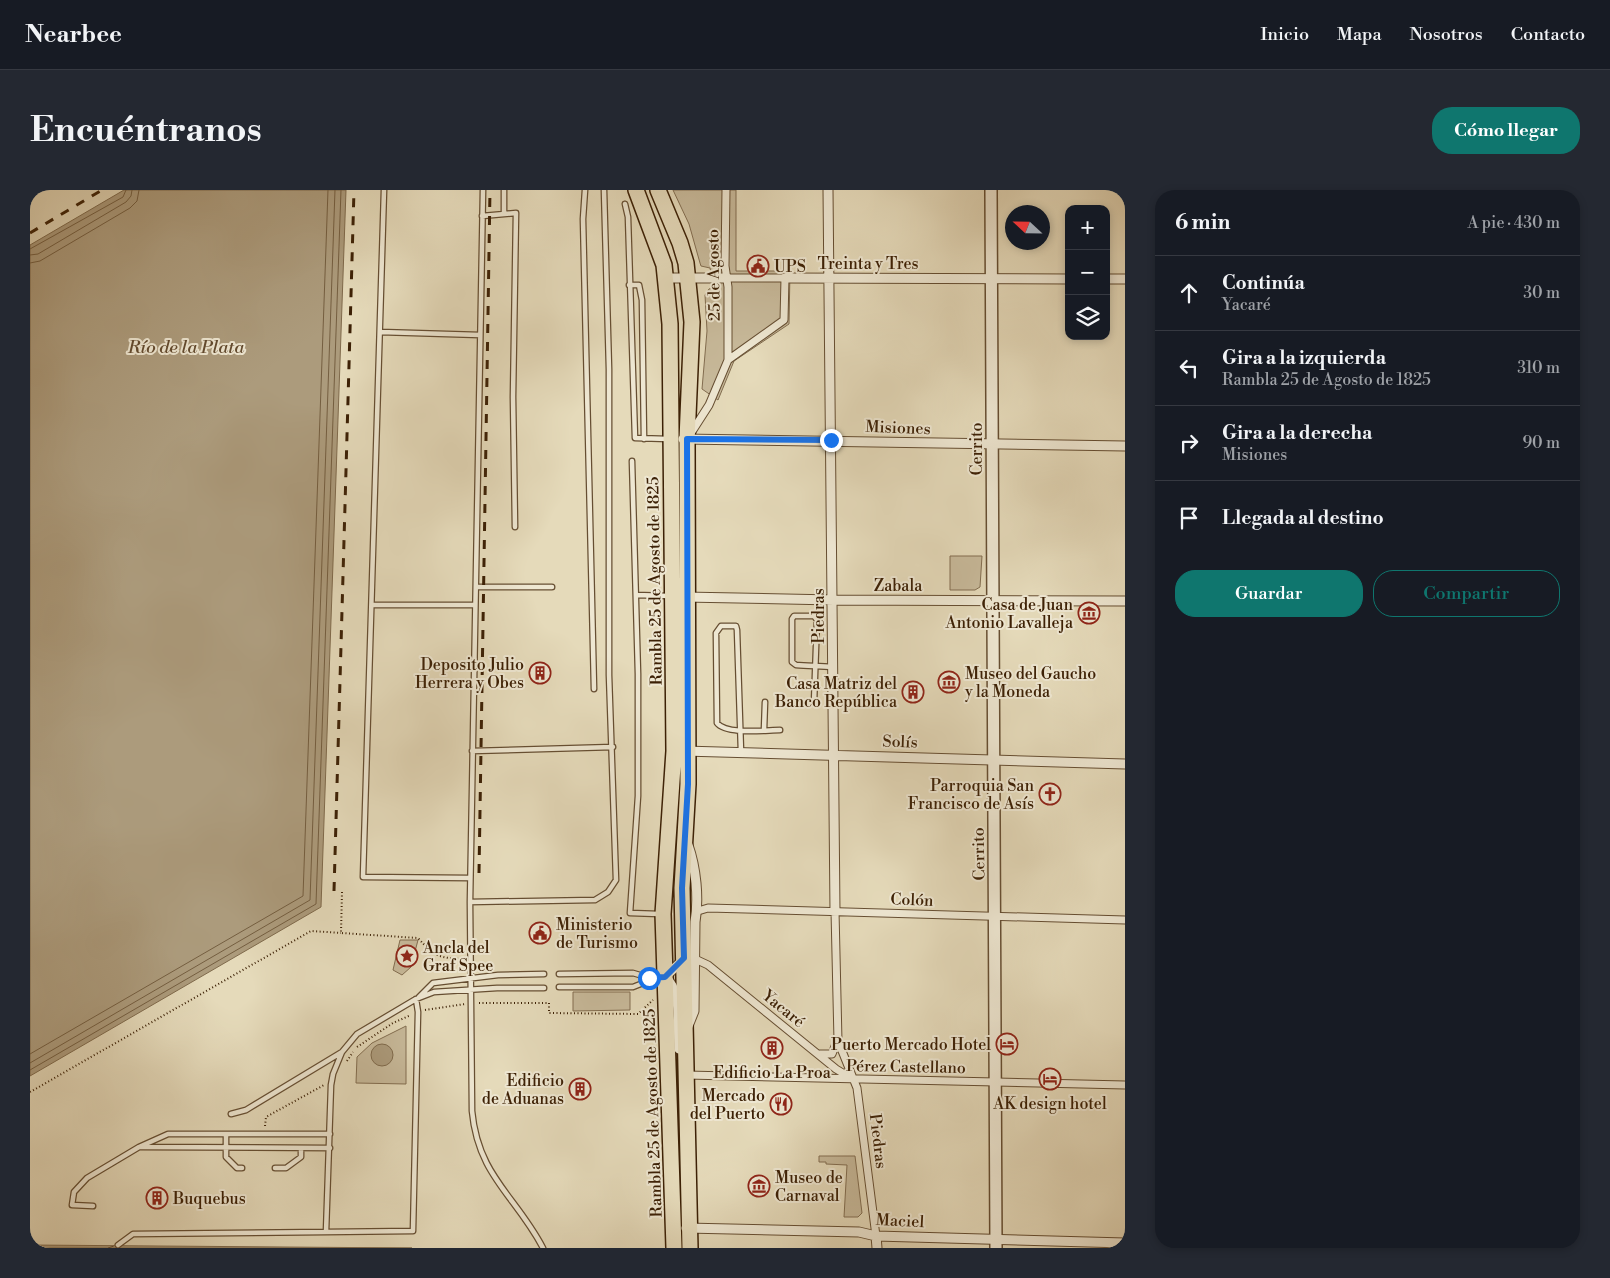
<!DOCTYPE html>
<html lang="es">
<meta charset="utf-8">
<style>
body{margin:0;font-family:"Libre Bodoni",serif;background:#242831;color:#f1f3f6}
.controls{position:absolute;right:15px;top:15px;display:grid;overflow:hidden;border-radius:10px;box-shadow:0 2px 8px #0003}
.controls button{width:45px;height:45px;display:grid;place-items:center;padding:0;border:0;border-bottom:1px solid #363941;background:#171b24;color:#f1f3f6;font:25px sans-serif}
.compass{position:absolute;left:975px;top:15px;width:45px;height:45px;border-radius:50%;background:#171b24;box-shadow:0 2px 8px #0003;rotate:292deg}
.stop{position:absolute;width:15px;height:15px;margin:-11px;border:4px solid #1a73e8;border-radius:50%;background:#fff}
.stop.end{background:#1a73e8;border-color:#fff;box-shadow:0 1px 5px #0008}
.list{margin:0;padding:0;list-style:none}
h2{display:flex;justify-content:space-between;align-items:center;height:65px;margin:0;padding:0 20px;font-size:21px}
h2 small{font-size:16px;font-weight:400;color:#9ea1a6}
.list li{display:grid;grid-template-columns:32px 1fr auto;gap:15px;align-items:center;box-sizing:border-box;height:75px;padding:0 20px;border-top:1px solid #363941}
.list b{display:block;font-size:19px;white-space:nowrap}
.list p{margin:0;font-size:16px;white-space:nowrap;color:#9ea1a6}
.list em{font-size:16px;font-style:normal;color:#9ea1a6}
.actions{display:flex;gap:10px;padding:15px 20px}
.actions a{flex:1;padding:11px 0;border:1px solid #0f766e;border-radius:20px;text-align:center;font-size:18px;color:#0f766e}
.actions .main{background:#0f766e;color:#fff}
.icon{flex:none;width:28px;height:28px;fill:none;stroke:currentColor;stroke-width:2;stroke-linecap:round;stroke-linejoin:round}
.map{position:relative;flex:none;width:1095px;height:1058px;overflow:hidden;border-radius:20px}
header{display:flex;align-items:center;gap:30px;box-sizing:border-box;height:70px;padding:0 25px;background:#171b24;border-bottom:1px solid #363941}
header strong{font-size:24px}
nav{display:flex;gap:28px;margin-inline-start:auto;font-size:18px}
.intro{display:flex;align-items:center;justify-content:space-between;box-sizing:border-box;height:120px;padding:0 30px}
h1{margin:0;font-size:35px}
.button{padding:12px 22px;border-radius:20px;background:#0f766e;color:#fff;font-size:18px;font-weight:700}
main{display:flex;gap:30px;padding:0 30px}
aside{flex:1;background:#171b24;border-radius:20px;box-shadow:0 2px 8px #0003}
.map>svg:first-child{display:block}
.green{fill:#c8ba9b;stroke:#826d50}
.water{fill:#ac9b7c;stroke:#7f6a4c}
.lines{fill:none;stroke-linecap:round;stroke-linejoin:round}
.shore{stroke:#745e40;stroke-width:1}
.ferry{stroke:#634b2f;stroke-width:1;stroke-dasharray:6 5;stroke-linecap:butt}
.service-casing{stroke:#664e32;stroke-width:7}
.pedestrian-casing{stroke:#664e32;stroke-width:9}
.minor-casing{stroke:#664e32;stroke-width:11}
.tertiary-casing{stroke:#664e32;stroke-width:14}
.primary-casing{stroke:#3c2005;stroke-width:18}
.path{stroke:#3c2005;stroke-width:2;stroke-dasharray:1 2.5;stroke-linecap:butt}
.service{stroke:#eee7d2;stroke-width:4.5}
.pedestrian{stroke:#eee7d2;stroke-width:7}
.minor{stroke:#eee7d2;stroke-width:9}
.tertiary{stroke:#eee7d2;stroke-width:11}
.primary{stroke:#e5daba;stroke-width:15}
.rail{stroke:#3c2005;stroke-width:3;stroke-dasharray:9 9;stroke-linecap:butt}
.route{stroke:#1a73e8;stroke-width:6}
.labels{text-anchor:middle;stroke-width:4;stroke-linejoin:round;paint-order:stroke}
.street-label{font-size:16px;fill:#3c2005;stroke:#eee7d2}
.poi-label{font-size:16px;fill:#3c2005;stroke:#eee7d2;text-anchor:end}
.water-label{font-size:18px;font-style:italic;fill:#634b2f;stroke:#eee7d2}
</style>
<header>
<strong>Nearbee</strong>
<nav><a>Inicio</a><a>Mapa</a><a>Nosotros</a><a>Contacto</a></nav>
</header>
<div class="intro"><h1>Encuéntranos</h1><a class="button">Cómo llegar</a></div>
<main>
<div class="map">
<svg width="1095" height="1058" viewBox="0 0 1095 1058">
<rect width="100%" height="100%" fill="#e5daba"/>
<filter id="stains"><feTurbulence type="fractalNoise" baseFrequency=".004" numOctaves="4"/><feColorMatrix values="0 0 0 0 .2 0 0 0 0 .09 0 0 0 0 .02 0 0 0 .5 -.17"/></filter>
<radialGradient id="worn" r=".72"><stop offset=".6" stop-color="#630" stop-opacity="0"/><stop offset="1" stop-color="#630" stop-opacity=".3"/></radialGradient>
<path class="green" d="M643,0h63v81h54l-1,53 -55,37 -16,39 -16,-11 5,-58 -2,-36 4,-6 5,-2 -4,-19 -9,-2 -1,-3 -11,-39z
M920,366h32l-2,31 -5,3h-25z
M370,750h18l-7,27 -9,8 -9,-5z
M543,802h57v18l-57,1z
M376,836v58l-50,-1 1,-26 15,-14z
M789,966h36l7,57 -4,4h-14l3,-52 -21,-1v-2h-7z"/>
<path class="water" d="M94,0h222l-25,717 -291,169v-831z
M341 865a11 11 0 1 1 22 0a11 11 0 1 1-22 0Z
M0,1055l382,3h-382z"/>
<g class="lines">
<path class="shore" d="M0,59l93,-52 3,-7
M0,65l8,-1 88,-52 5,-6 1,-6
M0,73l10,-2 90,-53 7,-7 2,-11
M0,864l273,-158 25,-706
M0,873l280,-163 25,-710
M0,880l286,-166 25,-714"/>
<path class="ferry" d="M78,1058l9,-3"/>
<g class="service-casing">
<path id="service" d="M354,0l-21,687 107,1
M453,0l-13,712 2,209c6,65 44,85 71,137
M555,0l-2,29 11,470
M595,14l3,13 7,221 33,1
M474,24v-24
M452,26l34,-3 -3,184 2,130
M599,95h10l3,15 2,139
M350,142l100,3
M602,271l6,213v122l-8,117 29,1
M446,397h76
M606,405l33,1
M342,415h103
M784,513l3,-83 -3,-4h-20l-2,3v43l4,3c12,1 24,1 36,2
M734,540l1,-28
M442,561l141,-4
M711,562l-4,-122 -1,-4h-15l-5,7 1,90c9,12 49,7 63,7
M440,712l125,-2 13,-8 8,-12 -7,-205v-306l-5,-179
M529,784l74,-1 20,6
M529,797h74l20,-8 11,-1
M389,807l14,-14 65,-8 46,-1
M201,924l15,-4 96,-58
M196,945v22l11,11h5
M111,957l189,1
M245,978h11l15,-11v-9
M63,1016l-21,-1 2,-13 13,-14 52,-31 29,-13h162
M296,1042l87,-1 5,-219 -2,-13
M88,1055l15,-11 193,-2 5,-147 2,-11 9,-22 15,-18 59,-35 18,-7 63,-4h47"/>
</g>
<g class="pedestrian-casing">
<path id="pedestrian" d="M697,88h58l-1,42 -56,40
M661,243l18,-28 19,-45v-73l-3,-21 1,-76
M668,721l10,-3 417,12
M805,721l3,130 19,47 19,148
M665,769l13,6 128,104 15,9
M790,864h12l5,-13
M656,885l439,10"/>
</g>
<g class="minor-casing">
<path id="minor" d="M798,0l7,721
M637,88h60
M755,88l284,1
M1076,89h19
M653,249l442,7
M654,407l150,3 291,1
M654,561l441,13
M658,836l6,-15 1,-89c4,-24 1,-54 -7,-77
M649,859c-2,-21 4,-58 -14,-72l19,-18
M656,1038l173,4 17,4 249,7
M846,1046l1,12"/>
</g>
<g class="tertiary-casing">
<path id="tertiary" d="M961,0l5,1058"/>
</g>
<g class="primary-casing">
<path id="primary" d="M606,0l28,75 6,59 4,427 -11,163 11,334
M628,0l22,53 6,20 6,59 -5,117 1,345 -6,104 8,360"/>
</g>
<path class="path" d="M312,702l-1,41 77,5c17,19 21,20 46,21
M449,813h70v10l89,1 15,-14
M395,820l40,-6
M327,857l36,-24 18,-8
M317,871l6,-9
M0,902l281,-161 30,2
M235,936l1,-9 58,-32"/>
<use href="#service" class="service"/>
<use href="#pedestrian" class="pedestrian"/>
<use href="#minor" class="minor"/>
<use href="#tertiary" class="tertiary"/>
<use href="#primary" class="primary"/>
<path class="rail" d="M0,43l72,-43
M449,683l11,-683
M304,701l20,-701"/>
</g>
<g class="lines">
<path class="route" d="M619,788l16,-1 19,-19 -2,-70 6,-104 -1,-345 144,1"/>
</g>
<defs>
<g id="civic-ring" transform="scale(1.125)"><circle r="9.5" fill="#eee7d2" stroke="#8f2418" stroke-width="1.5"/><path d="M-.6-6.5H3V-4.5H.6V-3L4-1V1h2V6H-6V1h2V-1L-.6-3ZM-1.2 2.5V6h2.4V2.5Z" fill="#8f2418"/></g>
<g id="museum-ring" transform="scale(1.125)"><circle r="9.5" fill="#eee7d2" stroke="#8f2418" stroke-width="1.5"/><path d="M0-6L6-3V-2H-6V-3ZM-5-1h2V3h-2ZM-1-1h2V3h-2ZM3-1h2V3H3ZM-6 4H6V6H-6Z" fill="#8f2418"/></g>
<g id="building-ring" transform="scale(1.125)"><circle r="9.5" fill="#eee7d2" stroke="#8f2418" stroke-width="1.5"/><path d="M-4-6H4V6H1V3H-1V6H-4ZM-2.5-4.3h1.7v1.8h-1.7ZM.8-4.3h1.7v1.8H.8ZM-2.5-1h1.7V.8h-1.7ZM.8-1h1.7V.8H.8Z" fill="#8f2418"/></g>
<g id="church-ring" transform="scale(1.125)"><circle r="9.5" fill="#eee7d2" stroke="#8f2418" stroke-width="1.5"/><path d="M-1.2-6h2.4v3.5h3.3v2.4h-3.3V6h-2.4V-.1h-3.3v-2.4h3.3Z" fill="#8f2418"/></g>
<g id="sight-ring" transform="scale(1.125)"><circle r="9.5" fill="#eee7d2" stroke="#8f2418" stroke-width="1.5"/><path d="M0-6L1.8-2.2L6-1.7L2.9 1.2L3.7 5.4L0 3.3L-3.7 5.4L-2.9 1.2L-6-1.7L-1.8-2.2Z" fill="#8f2418"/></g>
<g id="hotel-ring" transform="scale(1.125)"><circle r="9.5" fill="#eee7d2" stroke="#8f2418" stroke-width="1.5"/><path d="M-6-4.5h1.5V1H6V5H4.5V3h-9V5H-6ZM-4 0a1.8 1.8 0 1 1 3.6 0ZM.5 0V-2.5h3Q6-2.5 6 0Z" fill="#8f2418"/></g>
<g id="restaurant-ring" transform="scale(1.125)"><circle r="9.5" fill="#eee7d2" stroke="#8f2418" stroke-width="1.5"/><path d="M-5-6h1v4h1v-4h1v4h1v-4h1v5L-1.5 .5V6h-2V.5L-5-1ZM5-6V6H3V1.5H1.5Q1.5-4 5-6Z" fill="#8f2418"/></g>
</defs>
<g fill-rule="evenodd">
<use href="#civic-ring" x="728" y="76"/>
<use href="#museum-ring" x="1059" y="423"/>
<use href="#building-ring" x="510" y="483"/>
<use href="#museum-ring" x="919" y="492"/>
<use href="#building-ring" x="883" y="502"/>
<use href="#church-ring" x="1020" y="604"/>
<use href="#civic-ring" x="510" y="743"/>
<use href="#sight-ring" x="377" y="766"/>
<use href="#hotel-ring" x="977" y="854"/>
<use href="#building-ring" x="742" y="858"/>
<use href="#hotel-ring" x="1020" y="889"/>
<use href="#building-ring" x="550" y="899"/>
<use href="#restaurant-ring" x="751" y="914"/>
<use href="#museum-ring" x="729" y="996"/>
<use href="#building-ring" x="127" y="1008"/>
</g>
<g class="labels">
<g class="street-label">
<text x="838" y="79">Treinta y Tres</text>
<text transform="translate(683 85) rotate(-91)" y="6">25 de Agosto</text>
<text transform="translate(868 237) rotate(2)" y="6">Misiones</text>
<text transform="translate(946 259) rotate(-90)" y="6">Cerrito</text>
<text transform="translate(624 391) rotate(-91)" y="6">Rambla 25 de Agosto de 1825</text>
<text x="868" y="401">Zabala</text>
<text transform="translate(788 426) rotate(-90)" y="6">Piedras</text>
<text transform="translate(870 551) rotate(2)" y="6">Solís</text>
<text transform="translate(948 664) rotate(-91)" y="6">Cerrito</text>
<text transform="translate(882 709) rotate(2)" y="6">Colón</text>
<text transform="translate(754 818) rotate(39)" y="6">Yacaré</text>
<text transform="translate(876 876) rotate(1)" y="6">Pérez Castellano</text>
<text transform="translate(622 923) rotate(-92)" y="6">Rambla 25 de Agosto de 1825</text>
<text transform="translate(849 951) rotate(83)" y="6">Piedras</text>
<text transform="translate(870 1030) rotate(3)" y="6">Maciel</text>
</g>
<g class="poi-label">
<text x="744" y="82" text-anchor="start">UPS</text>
<text x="1043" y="420">Casa de Juan<tspan x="1043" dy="18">Antonio Lavalleja</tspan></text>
<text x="494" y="480">Deposito Julio<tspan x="494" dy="18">Herrera y Obes</tspan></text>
<text x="935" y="489" text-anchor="start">Museo del Gaucho<tspan x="935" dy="18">y la Moneda</tspan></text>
<text x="867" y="499">Casa Matriz del<tspan x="867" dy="18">Banco República</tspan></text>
<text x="1004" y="601">Parroquia San<tspan x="1004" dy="18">Francisco de Asís</tspan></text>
<text x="526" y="740" text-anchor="start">Ministerio<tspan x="526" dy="18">de Turismo</tspan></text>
<text x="393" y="763" text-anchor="start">Ancla del<tspan x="393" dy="18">Graf Spee</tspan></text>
<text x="961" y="860">Puerto Mercado Hotel</text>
<text x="742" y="888" text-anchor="middle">Edificio La Proa</text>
<text x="534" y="896">Edificio<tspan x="534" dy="18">de Aduanas</tspan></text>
<text x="735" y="911">Mercado<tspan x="735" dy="18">del Puerto</tspan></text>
<text x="1020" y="919" text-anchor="middle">AK design hotel</text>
<text x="745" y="993" text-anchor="start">Museo de<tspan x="745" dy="18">Carnaval</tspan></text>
<text x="143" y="1014" text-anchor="start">Buquebus</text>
</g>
<g class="water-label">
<text x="156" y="163">Río de la Plata</text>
</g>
</g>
<rect width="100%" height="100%" filter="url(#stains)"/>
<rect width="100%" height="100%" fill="url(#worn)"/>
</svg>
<div class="controls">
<button>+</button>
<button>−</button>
<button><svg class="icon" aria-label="layers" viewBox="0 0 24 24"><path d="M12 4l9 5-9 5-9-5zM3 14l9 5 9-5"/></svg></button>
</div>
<svg class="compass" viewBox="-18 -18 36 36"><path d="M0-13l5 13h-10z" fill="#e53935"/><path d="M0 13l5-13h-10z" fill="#9ea1a6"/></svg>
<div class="stop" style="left:619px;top:788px"></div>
<div class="stop end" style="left:801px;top:250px"></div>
</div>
<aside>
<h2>6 min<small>A pie · 430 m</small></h2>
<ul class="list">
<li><svg class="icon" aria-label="ahead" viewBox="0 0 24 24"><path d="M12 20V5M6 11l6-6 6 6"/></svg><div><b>Continúa</b><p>Yacaré</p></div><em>30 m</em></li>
<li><svg class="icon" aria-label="left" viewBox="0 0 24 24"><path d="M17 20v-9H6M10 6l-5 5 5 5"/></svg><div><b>Gira a la izquierda</b><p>Rambla 25 de Agosto de 1825</p></div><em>310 m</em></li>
<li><svg class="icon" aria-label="right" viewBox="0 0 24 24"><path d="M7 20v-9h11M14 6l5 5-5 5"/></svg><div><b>Gira a la derecha</b><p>Misiones</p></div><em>90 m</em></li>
<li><svg class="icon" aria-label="arrive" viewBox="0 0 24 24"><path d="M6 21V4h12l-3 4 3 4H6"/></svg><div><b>Llegada al destino</b></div></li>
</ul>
<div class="actions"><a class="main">Guardar</a><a>Compartir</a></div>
</aside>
</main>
